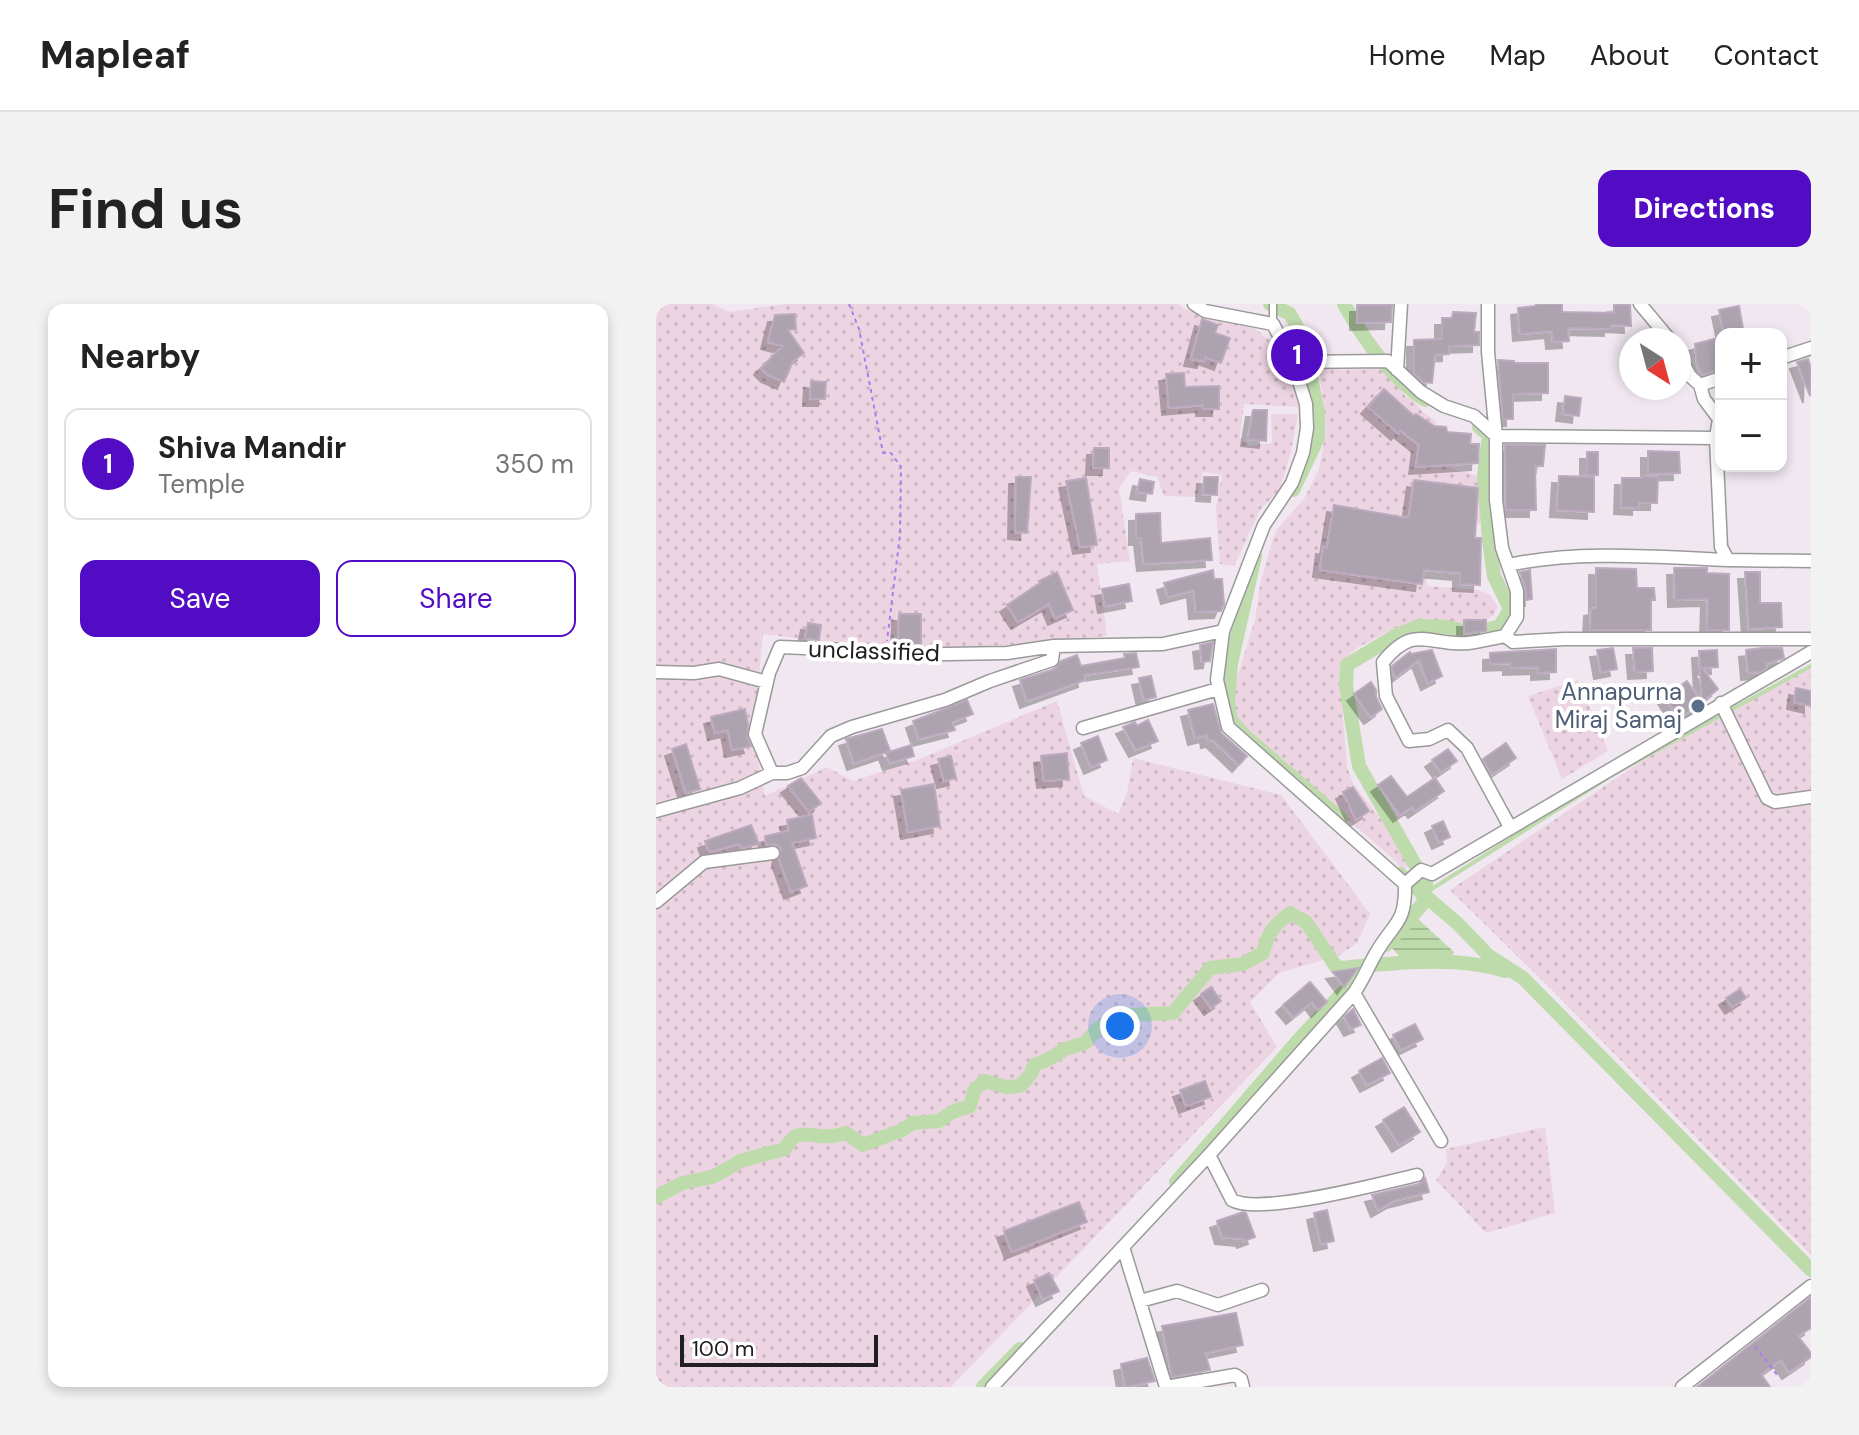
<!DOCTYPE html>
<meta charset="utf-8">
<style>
body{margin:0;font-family:"DM Sans",sans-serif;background:#f2f2f2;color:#222}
.controls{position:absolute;right:24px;top:24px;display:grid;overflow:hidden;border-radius:16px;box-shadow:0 4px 12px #0003}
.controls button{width:72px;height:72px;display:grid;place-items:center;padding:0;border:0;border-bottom:2px solid #e0e0e0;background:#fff;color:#222;font:40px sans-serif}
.compass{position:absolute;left:963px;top:24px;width:72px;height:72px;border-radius:50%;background:#fff;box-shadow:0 4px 12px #0003;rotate:144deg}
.scale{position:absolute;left:24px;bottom:20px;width:198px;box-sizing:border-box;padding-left:8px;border:4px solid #202020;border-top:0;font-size:22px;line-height:28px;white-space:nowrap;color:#202020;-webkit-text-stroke:6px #fff;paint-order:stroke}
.you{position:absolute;left:464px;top:722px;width:28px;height:28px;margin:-20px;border:6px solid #fff;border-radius:50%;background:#1a73e8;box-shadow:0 0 0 12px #1a73e833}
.badge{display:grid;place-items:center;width:52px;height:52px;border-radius:50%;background:#520cc4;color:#fff;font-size:26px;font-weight:700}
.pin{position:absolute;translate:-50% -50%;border:4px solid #fff;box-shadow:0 2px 8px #0006}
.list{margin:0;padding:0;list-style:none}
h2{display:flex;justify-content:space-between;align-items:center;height:104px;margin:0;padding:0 32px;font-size:34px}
h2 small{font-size:26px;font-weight:400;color:#767676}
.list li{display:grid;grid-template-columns:52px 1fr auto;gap:24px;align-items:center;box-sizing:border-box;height:112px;margin:0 16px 16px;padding:0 16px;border:2px solid #e0e0e0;border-radius:16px}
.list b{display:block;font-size:30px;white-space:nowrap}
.list p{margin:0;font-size:26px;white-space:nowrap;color:#767676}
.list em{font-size:26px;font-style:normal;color:#767676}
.actions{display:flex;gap:16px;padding:24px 32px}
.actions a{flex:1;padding:18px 0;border:2px solid #520cc4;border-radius:16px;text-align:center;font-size:28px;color:#520cc4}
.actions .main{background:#520cc4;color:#fff}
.map{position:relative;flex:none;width:1155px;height:1083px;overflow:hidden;border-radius:16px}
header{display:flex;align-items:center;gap:48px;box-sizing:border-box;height:112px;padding:0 40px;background:#fff;border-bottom:2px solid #e0e0e0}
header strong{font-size:38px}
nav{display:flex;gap:44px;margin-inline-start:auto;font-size:28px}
.intro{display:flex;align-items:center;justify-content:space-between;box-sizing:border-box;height:192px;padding:0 48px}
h1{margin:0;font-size:56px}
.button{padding:20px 36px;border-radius:16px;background:#520cc4;color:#fff;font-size:28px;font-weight:700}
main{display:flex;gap:48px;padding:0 48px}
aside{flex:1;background:#fff;border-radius:16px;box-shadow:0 4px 12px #0003}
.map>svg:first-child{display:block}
.farmland{fill:url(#farmland-dots)}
.water{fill:url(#water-rules)}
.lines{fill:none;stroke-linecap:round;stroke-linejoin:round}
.stream{stroke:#bedbab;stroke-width:4}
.canal{stroke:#bedbab;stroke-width:14}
.building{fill:#aca3ae;stroke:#bdaac1;stroke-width:2;filter:url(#shadow)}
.service-casing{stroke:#9a9a9a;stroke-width:9}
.minor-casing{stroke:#9a9a9a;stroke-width:15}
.path{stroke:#b277f2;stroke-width:2;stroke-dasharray:4 4;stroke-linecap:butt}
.service{stroke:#fff;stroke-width:6}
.minor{stroke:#fff;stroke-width:12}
.service-dot{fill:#5c6f8a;stroke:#fff;stroke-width:3}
.labels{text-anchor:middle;stroke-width:8;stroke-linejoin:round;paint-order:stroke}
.street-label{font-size:24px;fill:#202020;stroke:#fff}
.service-label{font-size:24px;fill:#4e5e75;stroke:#fff;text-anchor:end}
</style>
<header>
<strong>Mapleaf</strong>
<nav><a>Home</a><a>Map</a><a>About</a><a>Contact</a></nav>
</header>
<div class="intro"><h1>Find us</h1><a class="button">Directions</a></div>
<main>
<aside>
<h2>Nearby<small></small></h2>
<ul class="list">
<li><span class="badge">1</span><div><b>Shiva Mandir</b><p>Temple</p></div><em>350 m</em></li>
</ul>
<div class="actions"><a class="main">Save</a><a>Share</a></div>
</aside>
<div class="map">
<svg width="1155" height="1083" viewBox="0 0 1155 1083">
<defs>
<pattern id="farmland-dots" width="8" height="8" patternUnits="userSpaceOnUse" patternTransform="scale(2)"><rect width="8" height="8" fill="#edd4e2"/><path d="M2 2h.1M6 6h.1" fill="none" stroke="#cbb6c2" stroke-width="1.8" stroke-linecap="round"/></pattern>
<pattern id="water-rules" width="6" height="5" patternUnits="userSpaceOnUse" patternTransform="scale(2)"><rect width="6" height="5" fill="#bedbab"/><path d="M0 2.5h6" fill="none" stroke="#a3bc93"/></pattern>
<filter id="shadow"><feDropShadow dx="-7" dy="7" stdDeviation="0" flood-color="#0004"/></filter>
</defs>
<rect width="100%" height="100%" fill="#f0e7f0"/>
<path class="farmland" d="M0,0h56l17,8 57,-8h393l5,5 71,20 23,18 21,60 -55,-3 -4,33 9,9 23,-3 -1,-29h27l-7,37 -11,38 -20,21 -26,56 -14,-2 -4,-56 6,-33 -19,-3 -6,25 -33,-1 -7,-19 -26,-6 -12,17 11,73 -33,3 10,72 -97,9 -120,5 -127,-16 -10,102 12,60 62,-29 26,14 64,-21 140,-59 27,95 34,18 9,-21 6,-35 148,37 89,119 -13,29 -17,12 -61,18 -29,29 27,45 -326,340h-295z
M668,61l17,5 39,-1 9,6 17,22 6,2 11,13 14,10 -2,2 5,41 42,12 -2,47 -49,-3 -6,53 2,12 51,4 11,4 9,13 -5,9 -23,13 -21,-7 -17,-1 -15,1 -22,6 -38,20 -16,14 -2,5 8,100 6,16 46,60 10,24 -8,2 -4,-7 -93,-80 -6,-9 -39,-29 -27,-32 1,-21 22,-71 5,-35 13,-47 5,-10 26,-29 15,-30 7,-38 -7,-64z
M1155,364v587l-255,-261 -106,-104 210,-141z
M922,376l30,71 -46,28 -34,-83z
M889,823l10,86 -69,20 -50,-53 11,-17 -1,-14z"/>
<path class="water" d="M761,614l37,34 -3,8 -49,-1 -11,-12z"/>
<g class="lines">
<path class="stream" d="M766,591l190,-120 199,-109"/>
<path class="canal" d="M614,0l20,10 14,26 14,74v24l-25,52
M688,0c20,36 46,73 81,96
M599,252l-24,108 -3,39 3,17 14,16 96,83
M744,570l58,50 31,32 34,22 288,292
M766,591l4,-11 -67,-118 -13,-80 1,-21 48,-29 24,-10 29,1 26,7 26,-8 10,-17 -16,-33 -5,-36 -5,-65 5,-40 -10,-8
M730,641l42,-47
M520,878l125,-145 66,-70
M0,893l26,-14 30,-6 31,-17 42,-11c13,-25 26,-10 48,-13 5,-1 9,-2 13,-3l17,12 39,-15 11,-7 26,-2 13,-9 18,-6 4,-15 10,-10 23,6 13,-1 11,-12 3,-9 15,-6 16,-10 20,-6 12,-14 31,-14 45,-2 37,-45 33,-4 20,-11c5,-20 11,-28 27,-40l16,9 31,46c52,-4 117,-13 168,3
M327,1083l37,-38"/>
</g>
<path class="building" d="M880,0h26v8l52,1v-8l16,-1 1,22 -20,-1v4l-43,-1 1,13 -16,1 -1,-11 -32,3 -2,-26 18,-2z
M701,1h35l-1,17 -34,1z
M1083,2l5,28h-20l-5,-24z
M797,8l23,1 -2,19h5v13l-30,1v8l-14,1 -3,28 -9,-1 -9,-9v-33l28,-1v-21h10z
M139,10l1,15 -8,1 16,23 -11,8 -9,21 -16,-7 -7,-7 22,-22 -15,-4 7,-27z
M546,15l16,6 -3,8 15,5 -9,25 -16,-6 -1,4 -13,-2z
M1065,33v32l-19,6 -5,-11 -2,-20z
M1152,55l3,9 -1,28 -13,-34z
M842,56l16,1v2h34v30l-35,1v25h-10z
M528,69l1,14 34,-1v23h-16v-4l-34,3 -3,-34z
M155,77l15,1 -1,17h-15z
M728,85l30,27 2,-2 18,12 12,1 1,5 24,2 -1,10h9l-1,19 -62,4 3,-22 -19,-15 -2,3 -30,-26z
M909,92l16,2 -2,18 -16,-2z
M597,106h14l-1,31 -18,-2z
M849,141h40l-2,21h-8l1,44h-30z
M438,144h15v20h-16z
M992,147l31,1 1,21 -32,1z
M931,148h11v23h-11z
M903,172l35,1v35l-37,-2z
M986,172l16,1 -1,26h-18v5l-18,-1 1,-29h20z
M360,173h15l-4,56 -12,-1z
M548,173h14l-1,18 -14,-1z
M430,174l11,67 -17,2 -14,-66z
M484,175l14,3 -2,12 -15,-2z
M758,176l64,8 -3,50h6l-1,47 -20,-1v-11l-36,-3 -2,14 -102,-14 3,-23 4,1 7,-43 72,13 3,-2z
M504,209l1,30 49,-5 2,22 -68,4 -3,-26h-5v-24z
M940,264l40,1 1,19h17l1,12h-4v30h-61l1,-21 5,-1z
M1018,264h33v5l22,1v56h-22l1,-31 -33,1z
M557,266l1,9h8l2,25 -3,7 -25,1 -2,-22 -26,7 -4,-14z
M874,266l2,29 -6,1v-11l-6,-17z
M401,268l16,38 -18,8 -6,-14 -31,18 -11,-17 33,-22 -1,-2z
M1089,268h15v31h21l1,24 -33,2z
M473,280l3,17 -27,5 -3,-17z
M243,310h22v31l-23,1z
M808,316h22v11l-22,3z
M152,319l13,2 -2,15 -14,-2z
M557,338l-3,19 -8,1 -2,-17z
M957,344l4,21 -16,3 -4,-22z
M977,344h19l1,23 -18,1z
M1107,344h19l2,10 -18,6 1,4 -7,4 -12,1 -2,-23z
M900,345v23l-18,1v-6l-28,1v-5l-20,1v-11z
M776,346l10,26 -14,7 -9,-23 -23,17 -3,-4 -1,-7 18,-14 1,2z
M1061,346l1,17 -16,1 16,21 -16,13 -3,-51z
M480,349l3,14 -55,8 1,5 -58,21 -7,-21 35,-11 6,-8 16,-6 4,11 44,-8 -1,-4z
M495,372l5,21 -12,3 -5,-22z
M1031,377l15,22 -23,15 -14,-21z
M715,378l5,8v7l6,12 -11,8 -17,-23z
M1140,384l15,3v15l-17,-4z
M311,396l6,14 -21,8 3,8 -36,9 -6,-18z
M557,400l8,29 26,23 -8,9 -26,-25 -5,1 -1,-6 -12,3 -7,-28z
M89,405l3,15 -1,13 4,9 -19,4 -4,-20 -13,3 -4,-16z
M492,416l10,21 -22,9 -13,-23 12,-5 2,4z
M226,425l8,22 -36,12 -8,-24z
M442,432l9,24 -16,7 -10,-24z
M850,439l10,15 -24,16 -9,-15z
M30,440l14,45 -14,4 -14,-44z
M255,441l3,11 -24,7 -4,-10z
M792,445l9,12 -16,11 -9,-12z
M411,449l2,26 -25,2 -3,-25z
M295,452l5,22 -12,3 -6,-22z
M735,472l16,21 28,-19 9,13 -29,20 -3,-4 -12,8 -22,-30z
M145,474l20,25 -12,9 -21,-26z
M278,480l6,42 -32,6 -7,-42z
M697,483l16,24 -13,9 -13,-28z
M156,511l4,23 -24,5 15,43 -16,6 -12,-33 2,-11 -5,-4 -10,1 -1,-9 24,-5 -2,-11z
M787,517l7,16 -11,5 -7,-16z
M95,521l8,19 -18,4 -2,-4 -30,8 -4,-11z
M702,664l-14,19 -11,-15z
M654,678l17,20 -9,8 -6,-8 -19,15 -10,-12z
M555,683l10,14 -10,7 -10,-14z
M1084,685l6,9 -14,9 -6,-9z
M697,705l8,16 -10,4 -7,-12z
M759,720l8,15 -22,11 -8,-15z
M726,754l8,15 -23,12 -8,-14z
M549,777l6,16 -25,9 -6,-16z
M748,803l16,25 -21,13 -16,-25z
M769,874l4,14 -35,9 -16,9 -6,-15 47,-11z
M423,898l8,20 -75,30 -8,-21z
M671,906l7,31 -13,3 -7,-31z
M587,908l3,1 9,24 -11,4 -1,-2 -21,-2 -5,-16z
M393,969l10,18 -16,8 -9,-19z
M1155,993v31l-13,8 13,17v4l-22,15 -8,-12 -20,14 9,13h-73z
M580,1009l7,32 -38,8 5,17 -38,7 -10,-51z
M491,1054l8,23 -30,6 -4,-23z"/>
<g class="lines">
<g class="service-casing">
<path id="service" d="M617,20v-20"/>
</g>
<g class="minor-casing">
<path id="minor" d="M538,0l11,7 68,13 20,38 95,-1 33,31 23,14 30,10 22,20v64l6,48 15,43v26l-12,19c-12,2 -25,6 -37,7 -41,3 -53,-20 -85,19l3,34 23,45 20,-2 19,-9 19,18 43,79
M832,0v48l8,84 220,2 5,109 7,13 83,1
M984,0l30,36
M1023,51l11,21 10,9
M1125,54l30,-10
M741,66l4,-66
M1060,134l3,-19 -15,-20 -4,-14 21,-7
M852,261c71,-15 148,-8 220,-5
M849,332l8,6 51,-3h247
M0,368l38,1 25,-4 48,13
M1065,399l46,95 8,4 36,-5
M427,424l135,-39
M116,469h15l15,-5 29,-32 21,-9 93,-27 45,-19 62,-21 2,-14
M0,507l84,-23 32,-15 -17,-39 14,-61 11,-26 50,2 60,6 117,-2 47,-7 109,-2 60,-13
M749,580l16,-14 11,4 379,-222
M0,598l48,-40 69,-9
M698,689l87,148
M553,851l23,45c27,16 151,-17 185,-25
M467,943l43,140
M484,997l37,-10 41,14 44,-15
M336,1083l217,-232 145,-162c9,-13 14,-26 22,-40 18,-31 30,-29 29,-69l-177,-157 -11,-47 6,-49 41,-106 28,-42 11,-30 4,-25 -1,-24 -13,-42
M510,1083l69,-12 6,4 2,8
M1026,1083l129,-101"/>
</g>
<path class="path" d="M193,0l10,25 24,124h8l10,14 -1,68 -13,106
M1099,1042l23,30"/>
<use href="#service" class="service"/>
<use href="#minor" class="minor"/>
</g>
<circle class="service-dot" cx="1042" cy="402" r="8"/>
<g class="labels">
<g class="street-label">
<text transform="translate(218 347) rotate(2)" y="8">unclassified</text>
</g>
<g class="service-label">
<text x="1026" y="396">Annapurna<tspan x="1026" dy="28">Miraj Samaj</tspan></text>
</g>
</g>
</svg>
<div class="controls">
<button>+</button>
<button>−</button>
</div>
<svg class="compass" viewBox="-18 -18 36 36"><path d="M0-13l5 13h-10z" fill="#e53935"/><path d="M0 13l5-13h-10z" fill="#767676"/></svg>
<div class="scale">100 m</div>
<div class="you"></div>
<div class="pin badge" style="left:641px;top:51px">1</div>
</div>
</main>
